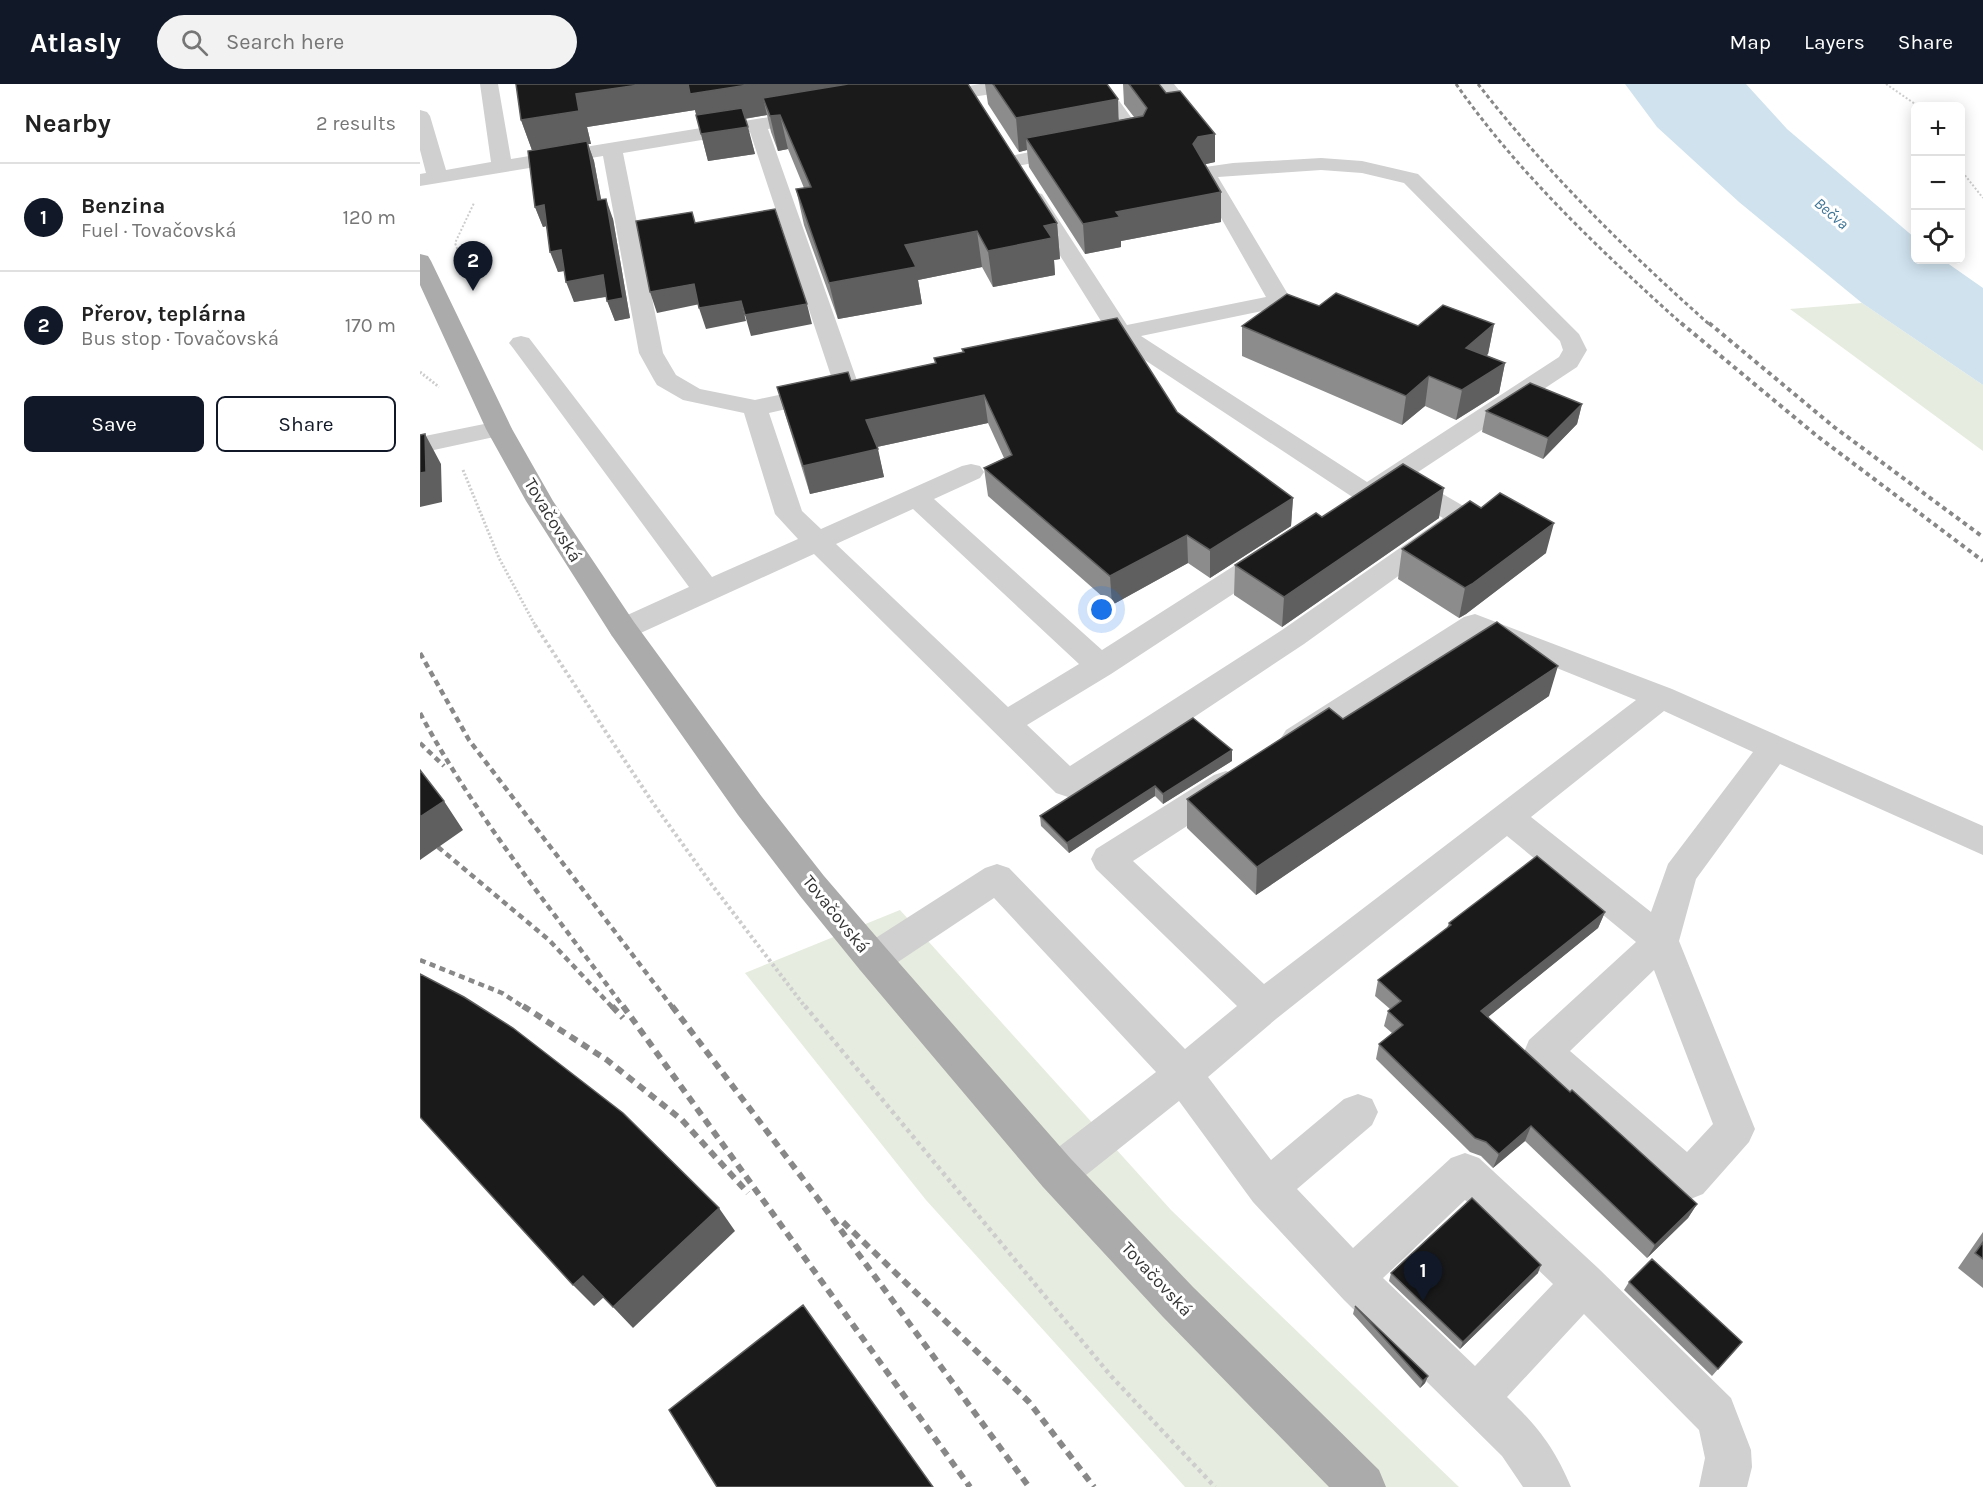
<!DOCTYPE html>
<meta charset="utf-8">
<style>
body{margin:0;font-family:Karla,sans-serif;background:#f2f2f2;color:#222}
.controls{position:absolute;right:18px;top:18px;display:grid;overflow:hidden;border-radius:9px;box-shadow:0 3px 15px #0003}
.controls button{width:54px;height:54px;display:grid;place-items:center;padding:0;border:0;border-bottom:2px solid #e0e0e0;background:#fff;color:#222;font:30px sans-serif}
.you{position:absolute;left:682px;top:526px;width:21px;height:21px;margin:-15px;border:4px solid #fff;border-radius:50%;background:#1a73e8;box-shadow:0 0 0 9px #1a73e833}
.badge{display:grid;place-items:center;width:39px;height:39px;border-radius:50%;background:#111827;color:#fff;font-size:20px;font-weight:700}
.pin{position:absolute;translate:-50% -50px;filter:drop-shadow(0 2px 3px #0008)}
.pin::after{content:'';position:absolute;top:32px;width:21px;height:18px;background:inherit;clip-path:polygon(0 0,100% 0,50% 100%)}
.list{margin:0;padding:0;list-style:none}
h2{display:flex;justify-content:space-between;align-items:center;height:78px;margin:0;padding:0 24px;font-size:26px}
h2 small{font-size:20px;font-weight:400;color:#767676}
.list li{display:grid;grid-template-columns:39px 1fr auto;gap:18px;align-items:center;box-sizing:border-box;height:108px;padding:0 24px;border-top:2px solid #e0e0e0}
.list b{display:block;font-size:22px;white-space:nowrap}
.list p{margin:0;font-size:20px;white-space:nowrap;color:#767676}
.list em{font-size:20px;font-style:normal;color:#767676}
.actions{display:flex;gap:12px;padding:18px 24px}
.actions a{flex:1;padding:14px 0;border:2px solid #111827;border-radius:9px;text-align:center;font-size:21px;color:#111827}
.actions .main{background:#111827;color:#fff}
.icon{flex:none;width:33px;height:33px;fill:none;stroke:currentColor;stroke-width:2;stroke-linecap:round;stroke-linejoin:round}
.map{position:relative;flex:none;width:1563px;height:1403px;overflow:hidden}
header{display:flex;align-items:center;gap:36px;box-sizing:border-box;height:84px;padding:0 30px;background:#111827;color:#fff}
header strong{font-size:28px}
nav{display:flex;gap:33px;margin-inline-start:auto;font-size:21px}
.search{width:420px;height:54px;background:#f2f2f2;display:flex;align-items:center;gap:15px;box-sizing:border-box;padding:0 21px;border-radius:33px;color:#767676;font-size:22px}
main{display:flex}
aside{flex:1;background:#fff}
.map>svg:first-child{display:block}
.green{fill:#e6ecdf}
.water{fill:#cfe2ee}
.lines{fill:none;stroke-linecap:round;stroke-linejoin:round}
.path-far3{stroke:#cdcdcd;stroke-width:2;stroke-dasharray:2 2;stroke-linecap:butt}
.path-far2{stroke:#cdcdcd;stroke-width:3;stroke-dasharray:2 2;stroke-linecap:butt}
.path-far1{stroke:#cdcdcd;stroke-width:4;stroke-dasharray:3 3;stroke-linecap:butt}
.path{stroke:#cdcdcd;stroke-width:4.5;stroke-dasharray:4 4;stroke-linecap:butt}
.minor{fill:#d0d0d0;fill-rule:evenodd}
.major{fill:#ababab;fill-rule:evenodd}
.rail-far3{stroke:#888;stroke-width:3;stroke-dasharray:4 3;stroke-linecap:butt}
.rail-far2{stroke:#888;stroke-width:4;stroke-dasharray:4.5 4;stroke-linecap:butt}
.rail-far1{stroke:#888;stroke-width:4.5;stroke-dasharray:6 4.5;stroke-linecap:butt}
.rail{stroke:#888;stroke-width:6;stroke-dasharray:8 6;stroke-linecap:butt}
.wall{fill:#8c8c8c}
.shaded-wall{fill:#5f5f5f}
.building{fill:#1a1a1a;stroke:#5f5f5f;stroke-width:1.5}
.labels{text-anchor:middle;stroke-width:6;stroke-linejoin:round;paint-order:stroke}
.far-water-label{font-size:16px;font-style:italic;fill:#3f7597;stroke:#fff}
.street-label{font-size:18px;fill:#333;stroke:#fff}
</style>
<header>
<strong>Atlasly</strong>
<div class="search"><svg class="icon" aria-label="search" viewBox="0 0 24 24"><circle cx="10" cy="10" r="6"/><path d="M15 15l6 6"/></svg>Search here</div>
<nav><a>Map</a><a>Layers</a><a>Share</a></nav>
</header>
<main>
<aside>
<h2>Nearby<small>2 results</small></h2>
<ul class="list">
<li><span class="badge">1</span><div><b>Benzina</b><p>Fuel · Tovačovská</p></div><em>120 m</em></li>
<li><span class="badge">2</span><div><b>Přerov, teplárna</b><p>Bus stop · Tovačovská</p></div><em>170 m</em></li>
</ul>
<div class="actions"><a class="main">Save</a><a>Share</a></div>
</aside>
<div class="map">
<svg width="1563" height="1403" viewBox="0 0 1563 1403">
<rect width="100%" height="100%" fill="#fff"/>
<path class="green" d="M1442,219l121,82v66l-193,-142z
M480,826l271,300 288,277h-274l-259,-287 -181,-227z"/>
<path class="water" d="M1205,0h121l41,45 128,109 1,22h27l40,28v97l-121,-82 -123,-101 -82,-75z"/>
<g class="lines">
<path class="path-far3" d="M1466,0l32,22
M1540,85l23,29
M43,180l-8,-21 19,-40"/>
<path class="path-far2" d="M0,288l19,15
M43,386l36,88 37,69"/>
<path class="path-far1" d="M115,541l118,178 59,82 94,123"/>
<path class="path" d="M385,922l306,370 104,111"/>
<path class="minor" d="M60,0h18l13,75 301,-49 7,2 3,4 -3,4 -51,9 92,260 -3,5 -9,2 -10,-3 -3,5 -66,15 33,98 19,18 141,-63 9,-2 9,2 4,6 -4,6 -46,21 168,151 160,-102 10,-2 10,2 4,7 -4,7 -171,112 -84,51 43,41 212,-136 161,-112 -49,-29 -14,7 -3,4 -10,3 -10,-3 -241,-159 -25,5 -8,-2 -4,-5 4,-5 23,-5 -82,-131 4,-4 7,-2 7,2 85,131 139,-28 -71,-125 3,-4 35,-5 88,-5 41,3 56,13 161,160 8,16 -10,17 -165,109 60,35 4,6 -4,6 -168,121 -224,149 -12,4 -12,-4 -242,-239 -180,82 -11,3 -11,-3 -4,-7 4,-7 77,-35 -176,-239 -4,-5 4,-5 8,-2 8,2 183,239 86,-38 -23,-25 -31,-101 -61,-13 -26,-15 -3,-5 -15,-27 -36,-197 -183,30v-12l6,-1 -6,-23v-40l7,2 3,4 16,54 45,-8zM330,48l85,256 -9,-3 -71,15 -55,-11 -24,-14 -13,-22 -40,-200zM901,86l41,3 42,10 156,158 3,9 -4,7 -192,125 -226,-146 136,-28 20,8 8,-2 4,-5 -4,-5 -16,-8 -71,-119zM493,425l166,155 -71,43 -172,-163z
M561,0h45l-2,4 -7,2 -89,14 -7,-2 -3,-4 3,-4 7,-2z
M668,0h19l39,54 -3,4 -131,25 -7,-2 -3,-4 3,-4 118,-23z
M735,0h19l35,43 -3,4h-14z
M79,337l9,3 4,5 -4,5 -88,19v-16z
M1055,530l197,75 311,137v29l-203,-91 -84,115 -17,62 76,188 -6,13 -46,52 -15,6 -15,-6 -144,-130 -5,-12 5,-12 107,-98 -129,-106 -231,183 -68,58 63,83 73,-61 14,-5 14,5 6,13 -6,13 -75,64 56,59 98,-90 14,-5 14,5 119,110 133,130 20,52 1,17 -5,20h-48l6,-29 -6,-28 -115,-116 -77,83c31,30 47,50 64,90h-48l-21,-31 -158,-156 -91,-98 -74,-101 -108,86 -14,5 -14,-5 -6,-14 6,-14 113,-87 -162,-174 -108,72 -13,4 -13,-4 -5,-11 5,-11 125,-80 12,-4 12,4 176,181 52,-43 -141,-137 -5,-10 5,-10 118,-74 12,-4 12,4 4,9 -4,9 -105,68 131,123 372,-284 -158,-64 -170,110 -11,4 -11,-4 -5,-8 5,-8 178,-113zM1244,627l89,41 -85,112 -17,48 -120,-95zM1234,886l59,154 -26,28 -117,-101zM1045,1116l88,84 -78,82 -92,-88z"/>
<path class="major" d="M0,170l8,2 3,5 81,168 41,72 81,121 128,175 62,79 62,72 185,211 122,128 186,183 7,17h-57l-166,-170 -120,-130 -183,-217 -60,-74 -62,-81 -126,-179 -86,-135 -40,-72 -66,-144z"/>
<path class="rail-far3" d="M1036,0c62,89 147,169 227,241
M1058,0c68,88 149,167 232,241"/>
<path class="rail-far2" d="M1261,239l136,113 166,125
M1289,239l125,104 149,110"/>
<path class="rail-far1" d="M0,569l49,87 204,268
M0,629c56,105 134,199 204,295
M0,659l24,23
M18,763l111,93 64,68
M0,876l82,33 23,15"/>
<path class="rail" d="M103,922l84,54 75,60 66,73
M192,922l11,12
M203,922l347,481
M252,922l144,190 213,291
M423,1138l186,180 65,85"/>
</g>
<path class="wall" d="M548,0l89,139 3,36 -6,1 1,15 -62,12 -11,-20 -64,13 4,24 -84,15 -34,-94 -8,-36 8,-1 -16,-39 -10,2 -7,-19 -4,-17 -22,4 10,35 -47,7 -13,-51 -108,17 4,17h-3l6,17 7,39 12,19 17,99 -15,3 -9,-24 -32,5 -9,-31 -7,1 -12,-46 -3,1 -8,-20 -3,-57 -11,-30z
M565,0h122l12,36 15,-3 -10,-13 -1,-20h36l56,78 -10,2 16,28v30l-100,19v6l-36,7 -56,-87 -2,-17 -8,2 -31,-48z
M899,222l99,20 76,-2 -6,30 -2,1 19,8 -6,30 -43,27 -31,-14 -23,19 -160,-69v-30z
M542,265l215,63 116,86 -2,28 -81,52 -22,-15 -76,42 -124,-109 -4,-28 20,-10 -16,-35 -111,24 7,30 -74,17 -25,-80 -8,-27 74,-6 84,-18 -1,-5 29,-6z
M1162,320l-5,20 -34,35 -61,-27 4,-21z
M902,433l117,1 -157,109 -48,-32 1,-30z
M982,465l144,4 -80,61 -7,4 -61,-39z
M1129,612l-293,199 -69,-67v-29l156,-80z
M812,677l-69,43 -8,-8 -86,57 -28,-27 -1,-10z
M1185,828l-7,16 -110,89 82,75 127,112 -9,14 -41,40 -122,-117 -32,27 -12,-12 -11,-4 -94,-93 3,-15 13,-11 -8,-7 4,-15 2,-2 -15,-13 3,-16 69,-52 2,-5z
M1563,1148v56l-25,-20z
M971,1189h147l-78,76 -71,-68z
M1209,1198l113,60 -30,34 -88,-86z
M935,1222l73,70 -3,7 -5,5 -67,-74z"/>
<path class="shaded-wall" d="M226,0h303l-186,14 4,17 -68,11 -4,-16 -108,17 4,17h-3l6,17 11,59 -72,-67 -12,-33 55,-26z
M698,15l1,33 -93,6 1,12 -8,2 -3,-34z
M360,31l8,34 -10,2 -8,-35z
M328,43l7,27 -47,7 -7,-27z
M795,50v28l-17,4 -5,-22 5,-7z
M801,108v30l-100,19v6l-36,7 -2,-30 33,-12z
M186,115l7,20 17,99 -15,3 -8,-20z
M124,121l7,20 -8,2 -8,-20z
M637,139l3,36 -6,1 1,15 -62,12 -5,-36 56,-25z
M557,147l5,36 -64,13 4,24 -84,15 -9,-36 76,-38z
M141,166l8,20 -11,2 -8,-20z
M183,191l7,21 -36,6 -8,-20z
M274,200l6,20 -43,9 -7,-21z
M321,217l5,20 -40,8 -7,-21z
M387,220l5,20 -61,12 -6,-21z
M1074,240l-6,30 -26,23 4,-29z
M1085,279l-6,30 -43,27 6,-30z
M1009,292l-4,30 -23,19 4,-29z
M564,311l4,28 -116,25 -6,-28z
M1162,320l-5,20 -34,35 5,-21z
M5,350l16,30 1,38 -22,5v-34z
M458,365l6,28 -74,17 -7,-28z
M1024,404l-5,30 -157,109 2,-30z
M873,414l-2,28 -81,52v-28z
M1134,439l-8,30 -80,61 -7,4 6,-30z
M767,451l1,28 -76,42 -2,-29z
M1138,582l-9,30 -293,199 1,-28z
M812,666v11l-69,43v-10z
M735,702v10l-86,57 -2,-10z
M24,717l19,29 -43,30v-43z
M1185,828l-7,16 -121,98 4,-15z
M1111,1042l-6,15 -32,27 6,-14z
M1277,1120l-9,14 -41,40 8,-13z
M299,1124l16,23 -102,97 -20,-21z
M1121,1181l-3,8 -78,76 3,-7z
M163,1192l21,21 -10,9 -21,-21z
M1008,1292l-3,7 -5,5 3,-7z"/>
<path class="building" d="M96,0h130l-70,10 3,17 -58,9z
M268,0h66l-64,10z
M428,0h120l89,139 -13,3 8,12 -64,13 -11,-20 -72,14 11,22 -87,16 -33,-94 15,-2 -31,-72 -10,1 -7,-18z
M573,0h114l11,15 -102,19z
M709,0h30l7,9 14,-2 35,43 -17,3 -5,7 28,48 -105,20 4,5 -37,7 -57,-86 117,-22 4,-8z
M322,24l6,19 -47,7 -5,-19z
M167,57l11,59 8,-1 17,99 -16,3 -4,-26 -37,7 -5,-32 -11,2 -6,-47 -9,2 -7,-56z
M355,125l32,95 -62,11 -4,-14 -42,7 -5,-24 -44,8 -14,-71 56,-9 3,11z
M916,209l82,33 25,-21 51,19 -28,24 39,15 -43,27 -33,-14 -23,20 -164,-70 45,-32 32,12z
M697,234l60,94 116,86 -83,52 -23,-15 -77,41 -126,-108 28,-13 -28,-60 -118,25 12,29 -75,17 -26,-79 71,-15 3,9 85,-18 -2,-5 30,-6 -2,-3z
M1110,299l52,21 -34,34 -62,-27z
M5,350l1,38 -6,1v-38z
M983,380l41,24 -160,109 -49,-32 81,-52 6,4z
M1080,409l54,30 -82,61 -7,4 -63,-39 68,-48 11,7z
M1077,538l61,44 -301,201 -70,-68 142,-91 14,11z
M773,634l39,32 -69,44 -8,-8 -88,57 -27,-27z
M0,686l24,31 -24,16z
M1117,772l68,56 -124,99 89,81 2,-2 125,114 -42,41 -124,-119 -32,28 -13,-12 -11,-4 -96,-94 24,-19 -15,-14 13,-10 -23,-21 73,-55 -2,-2z
M0,890l44,23 49,31 110,85 96,95 -106,99 -30,-31 -10,9 -153,-168z
M1052,1114l69,67 -78,77 -72,-69z
M1563,1158v17l-8,-6z
M1232,1175l90,83 -24,27 -89,-87z
M383,1221l130,182h-216l-48,-77z
M935,1222l73,70 -5,5z"/>
<g class="labels">
<g class="far-water-label">
<text transform="translate(1412 129) rotate(41)" y="6">Bečva</text>
</g>
<g class="street-label">
<text transform="translate(133 436) rotate(59)" y="6">Tovačovská</text>
<text transform="translate(416 830) rotate(51)" y="6">Tovačovská</text>
<text transform="translate(737 1195) rotate(47)" y="6">Tovačovská</text>
</g>
</g>
</svg>
<div class="controls">
<button>+</button>
<button>−</button>
<button><svg class="icon" aria-label="locate" viewBox="0 0 24 24"><circle cx="12" cy="12" r="6"/><path d="M12 2v4M12 18v4M2 12h4M18 12h4"/></svg></button>
</div>
<div class="you"></div>
<div class="pin badge" style="left:1003px;top:1217px">1</div>
<div class="pin badge" style="left:53px;top:207px">2</div>
</div>
</main>
